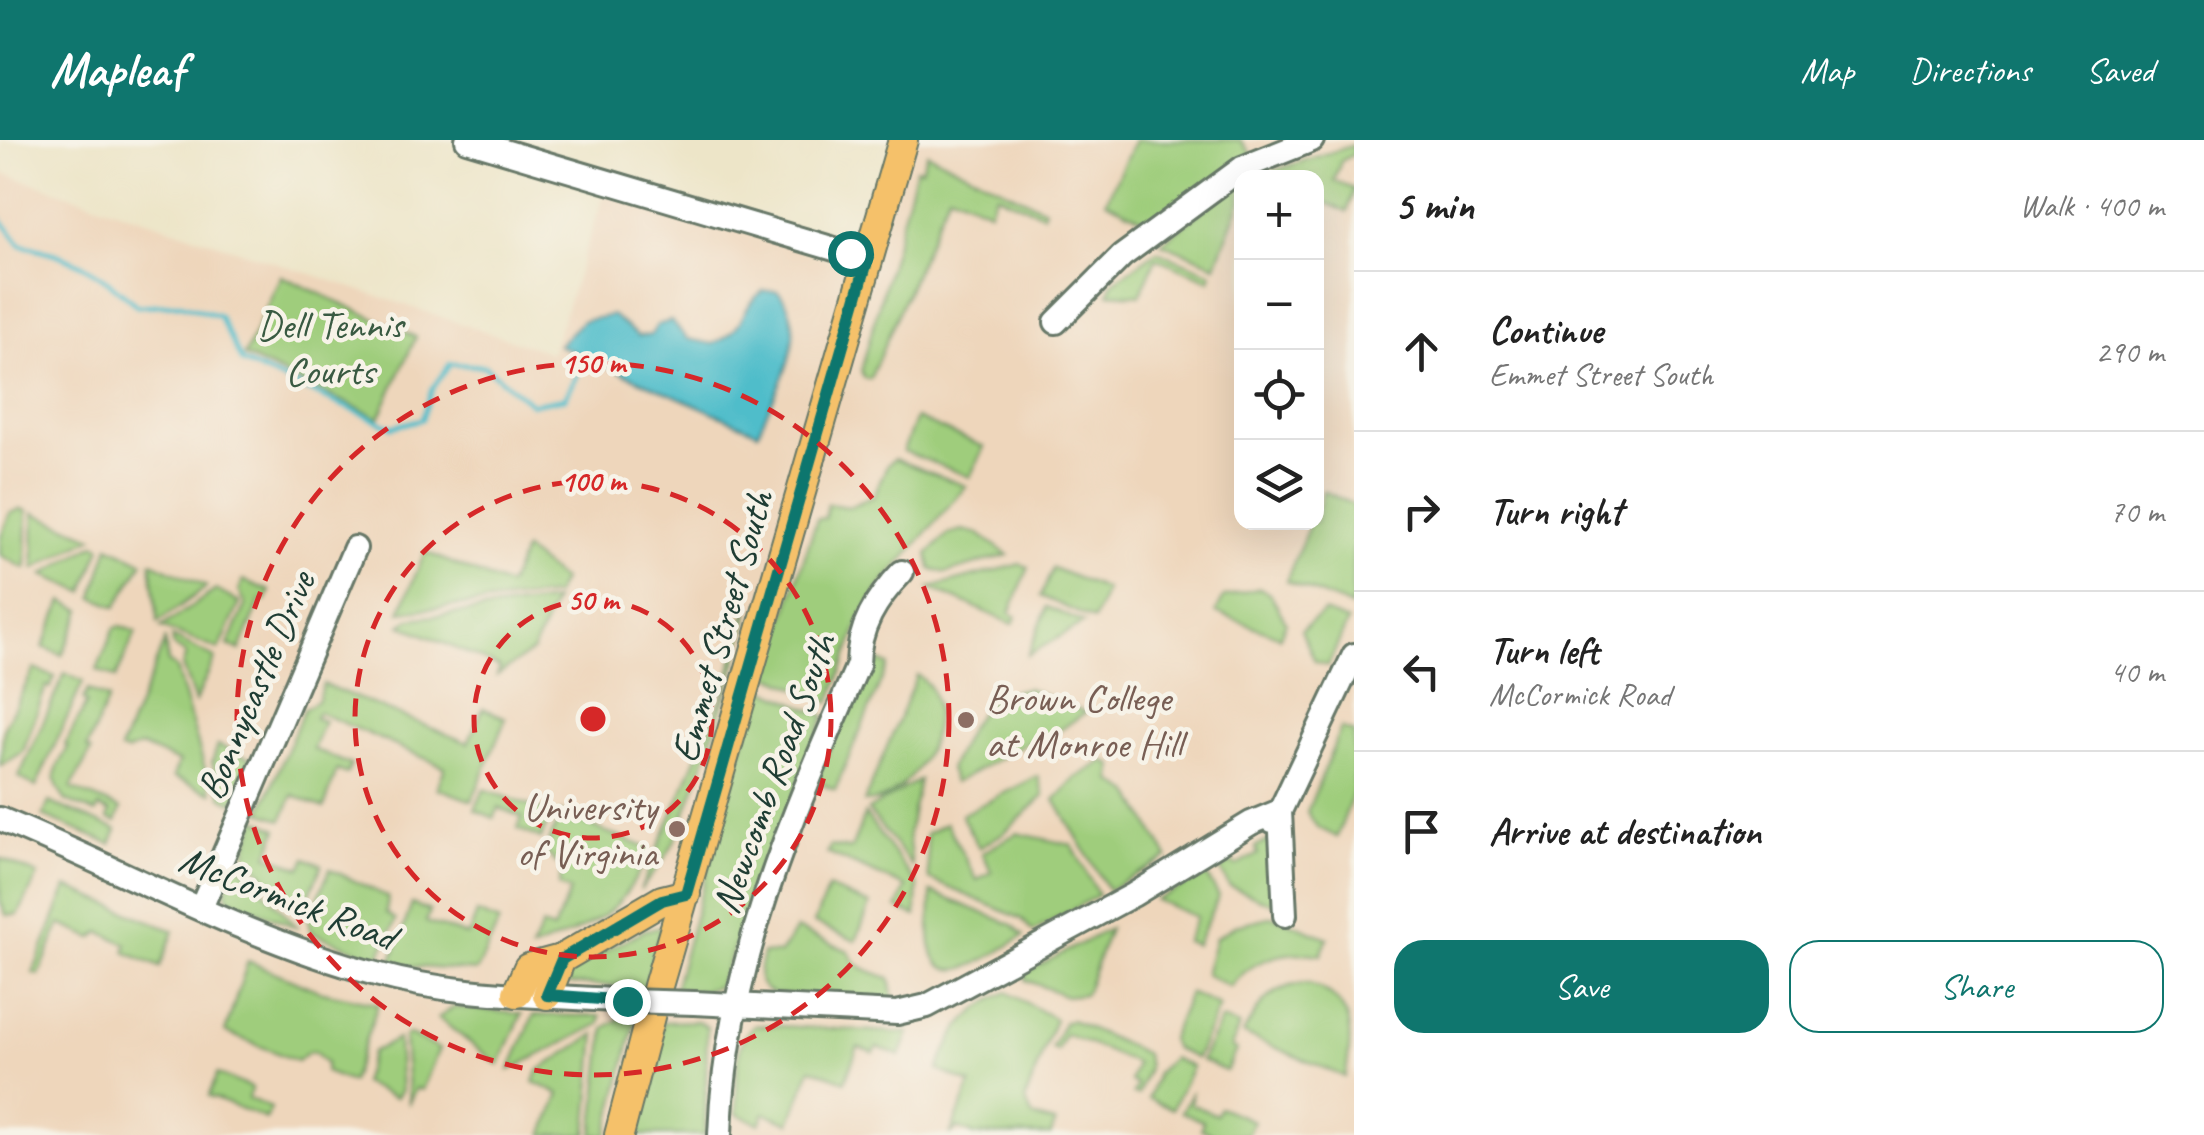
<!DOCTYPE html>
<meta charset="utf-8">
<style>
body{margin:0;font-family:Caveat,sans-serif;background:#f2f2f2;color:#222}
.controls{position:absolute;right:30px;top:30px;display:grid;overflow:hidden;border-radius:20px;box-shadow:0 10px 40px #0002}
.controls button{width:90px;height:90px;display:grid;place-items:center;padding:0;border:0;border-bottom:2px solid #e0e0e0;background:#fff;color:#222;font:50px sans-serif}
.stop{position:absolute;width:30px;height:30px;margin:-22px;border:8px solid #0f766e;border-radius:50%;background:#fff}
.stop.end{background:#0f766e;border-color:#fff;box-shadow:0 2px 10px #0008}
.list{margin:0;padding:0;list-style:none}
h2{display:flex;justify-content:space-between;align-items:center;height:130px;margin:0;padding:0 40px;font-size:42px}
h2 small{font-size:32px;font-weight:400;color:#767676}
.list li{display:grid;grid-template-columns:65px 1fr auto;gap:30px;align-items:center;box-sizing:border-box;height:160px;padding:0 40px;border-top:2px solid #e0e0e0}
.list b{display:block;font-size:38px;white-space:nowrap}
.list p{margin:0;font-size:32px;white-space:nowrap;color:#767676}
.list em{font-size:32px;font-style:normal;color:#767676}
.actions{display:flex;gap:20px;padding:30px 40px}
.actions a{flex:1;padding:22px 0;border:2px solid #0f766e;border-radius:30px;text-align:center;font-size:35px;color:#0f766e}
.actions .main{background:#0f766e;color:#fff}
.icon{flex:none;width:55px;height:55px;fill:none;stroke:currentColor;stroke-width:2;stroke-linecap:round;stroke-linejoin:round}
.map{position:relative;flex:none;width:1354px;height:995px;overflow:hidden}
header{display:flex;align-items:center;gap:60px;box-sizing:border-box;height:140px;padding:0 50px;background:#0f766e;color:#fff}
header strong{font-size:48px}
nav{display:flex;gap:55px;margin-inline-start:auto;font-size:35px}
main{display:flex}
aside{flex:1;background:#fff}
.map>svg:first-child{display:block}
.built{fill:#eed6bb;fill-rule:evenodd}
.green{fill:#9fcd7b;stroke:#5f8558;stroke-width:2.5}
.water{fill:#50bdca;stroke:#387d7f;stroke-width:2.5}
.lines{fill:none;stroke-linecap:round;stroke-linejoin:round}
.stream{stroke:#50bdca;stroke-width:5}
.minor-casing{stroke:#677868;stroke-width:28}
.major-casing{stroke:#677868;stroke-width:32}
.minor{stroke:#fff;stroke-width:22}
.major{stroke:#f5c16b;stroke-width:28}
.minor-bridge-casing{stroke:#677868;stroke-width:28;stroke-linecap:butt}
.minor-bridge{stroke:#fff;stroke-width:22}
.route{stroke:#0f766e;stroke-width:12}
.ring{fill:none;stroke:#d62828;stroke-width:5;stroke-dasharray:18 12}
.education-dot{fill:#8d6e63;stroke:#f7f3e8;stroke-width:4}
.labels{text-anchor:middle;stroke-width:9;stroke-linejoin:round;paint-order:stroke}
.park-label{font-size:40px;fill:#395a42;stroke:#f7f3e8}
.street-label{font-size:40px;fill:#1f3d34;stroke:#f7f3e8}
.education-label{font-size:40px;fill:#785e54;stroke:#f7f3e8;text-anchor:start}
.centre{fill:#d62828;stroke:#f7f3e8;stroke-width:5}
.ring-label{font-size:30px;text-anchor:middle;font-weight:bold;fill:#d62828;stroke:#f7f3e8;stroke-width:9;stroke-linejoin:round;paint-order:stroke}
</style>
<header>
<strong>Mapleaf</strong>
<nav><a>Map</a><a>Directions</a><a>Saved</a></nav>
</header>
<main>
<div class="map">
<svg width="1354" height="995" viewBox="0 0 1354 995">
<rect width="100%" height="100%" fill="#f7f3e8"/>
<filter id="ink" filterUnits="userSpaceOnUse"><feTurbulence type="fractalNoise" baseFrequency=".01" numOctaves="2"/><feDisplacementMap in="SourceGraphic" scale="20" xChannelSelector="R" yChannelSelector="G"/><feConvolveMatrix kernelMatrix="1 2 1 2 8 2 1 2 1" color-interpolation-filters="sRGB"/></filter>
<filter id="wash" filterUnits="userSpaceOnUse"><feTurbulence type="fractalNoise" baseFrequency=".0048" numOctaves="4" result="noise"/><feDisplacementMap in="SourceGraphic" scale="40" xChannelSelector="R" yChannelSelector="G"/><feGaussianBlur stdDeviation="2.25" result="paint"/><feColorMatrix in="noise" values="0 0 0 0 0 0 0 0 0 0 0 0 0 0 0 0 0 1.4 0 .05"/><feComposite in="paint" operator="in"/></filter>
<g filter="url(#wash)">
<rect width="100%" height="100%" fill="#ede5c8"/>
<path class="built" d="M904,0h450v995h-1354v-963l551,181 55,-164 260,81zM1242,38h74v344h-74z"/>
<path class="green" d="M1135,0h105l13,16 -102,67 -45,-22z
M1354,5v9l-13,7 -7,20 20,8 -7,23 -30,-13 -1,-21 -57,-3z
M927,13l118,56 -2,5 -47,-20 -7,16 -40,-17 -79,186 -6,-1 -3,-7 55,-203 5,1z
M1241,39v22l-25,64 -55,-22z
M1157,111l55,22 -2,7 -54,-22 -16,37 -31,-2 4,-11z
M281,136l135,61 -37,81 -135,-62z
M916,278l68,29 -14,30 -67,-26z
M894,319l72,27 -85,100 -20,32 -31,85 -64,-29 51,-155 8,-1 3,-14 21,3 25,-11 13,-31z
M1323,351l31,14 -2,102 -66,-26 24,-58 6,-1z
M21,369l6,2 -1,58 -26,-14v-17l10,-25z
M33,373l60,24 -59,32z
M962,390l17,4 29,21 -62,18 -15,-4 -3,-15 20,-20z
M95,404l6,3 -17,45 -41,-17z
M109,406l34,16 -27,45 -23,-10z
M524,410l38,30 -7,15 -155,17 25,-60 83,34z
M151,422h1l55,25 -49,35z
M1020,424l9,3 -19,46 6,4 -3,7 -83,-36z
M1053,428l53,22 -12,30 -53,-24z
M243,440l27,11 -4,10 -5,-1 -21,50 -12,-5 18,-40 -7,-14z
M1260,448l10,6 16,28 -6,15 -64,-25 8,-15z
M216,450l24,13 -21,47 -58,-23z
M63,461l19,9 -20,45 -19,-8z
M554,461l-21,50 -36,24 3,-8 -99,-42 9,-6z
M749,462c5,19 -62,215 -77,244 -8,16 -21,30 -32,44l84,-197z
M1047,467l37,16 -56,32z
M1324,472l24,9 -20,45 -13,-5 -14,-31z
M120,486l16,6 -20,46 -19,-8 17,-41z
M172,497l43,21 -20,44 -13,-36 4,-12 -13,-8z
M165,501l3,21 8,6 36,125 -39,-16 6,-15 -38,-16 -15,6 -6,-2z
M870,517l18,8 -53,125 -20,-9z
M34,529l21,8 -5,11 -4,-2 -23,66 -23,14 4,-39z
M65,533l18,9 -47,105 -17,-10z
M917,535c48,30 -3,129 -53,127z
M323,544l145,59 15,-35 23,10 -34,83 -35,-13 8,-21 -127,-55 -3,6 9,3 -11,28 38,16 -4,9 -10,-4 -13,38 -31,-13 -11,25 -21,-8 43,-103 13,-8z
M759,547l66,29 -106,270 -16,5 -29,-2z
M1027,548l59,24 -39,27 -3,-5 -90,49 -5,-14c22,-42 27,-73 78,-81z
M88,550l20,9 -21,49 4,3 -20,37 50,21 -5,13 -8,-3 2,-7 -11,-5 -3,6 -30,-12c-20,-27 -8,-33 2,-54l-3,-2 22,-43 -4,-2z
M1341,588l13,5v58l-17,46 -20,-10 -10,-15z
M218,605l33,14 -16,44 -13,-6 -10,-35z
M1104,621l9,4 -1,16 19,12 37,64 -60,33 -53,-90 21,-22z
M1038,636l6,20 -39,36 -26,16 -18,-33z
M919,640l-11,54 4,32 -44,-56z
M484,649l63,23 4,4 -10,23 -23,-10 4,-12 -23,-9 -5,10 -19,-8z
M49,662l68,28 -6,14 -68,-28z
M561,672l10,5 3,8 7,-3 69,27c-29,69 -53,73 -119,101l11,-24 11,4 17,-39 -11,-5 3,-18 -17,-16z
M865,674l53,72 -2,30 -19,-8 9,-21 -79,-34 3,-7 21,3z
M256,679l22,10 -10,26 33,13 5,-10 16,7 -21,50 -52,-57 -3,-7z
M946,683l31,57 15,-8 -10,-19 35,-20 55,12 26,50 -65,37 -11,-13 -93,-40 -3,-45z
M1270,700l3,8v56l-44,-18 -9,-17 12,-7 4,4 22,-12 -3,-7z
M0,718l38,17 -20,40h-12l-6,-14z
M237,721l61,67 -69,-29 -3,-8z
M330,729l58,28 -2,16 10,7 -18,39 -67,-27 -3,-12z
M1206,735l13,21 -23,49 -10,-4 10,-24 -40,-17z
M67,747l107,44 -14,36 -35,-15 2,-8 -27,-12 -7,6 -33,-14 -21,51 -6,-2z
M828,748l42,17 -14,36 -42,-18z
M931,752l82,33 11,11c-23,13 -81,60 -92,13 -5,-18 0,-38 -1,-57z
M412,764l18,7 -4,11 42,14 9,-23 22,9 -22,49 -87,-6z
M1273,776l55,22 -7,17c-35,-6 -68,3 -91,32l-25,-13 10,-36 21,-13z
M662,787l-17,60 -80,-3 5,-15 75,-39z
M796,789l53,22c5,17 25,22 41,27l4,22 -120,-6c-21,-9 -15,-23 -11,-41l17,1z
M1109,789l-24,65 -19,2 -40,-16 -1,-7z
M248,821l71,30 59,13 -27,78 -26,-10 1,-9 -11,-11h-7l-11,9 -72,-29z
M1306,843c48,13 48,51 39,94l-102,-43c16,-30 27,-47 63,-51z
M1007,852l48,27 -30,81 8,17 22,6 -4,12h-76l-17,-7 -8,7 21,-51 -33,-14c16,-41 28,-58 69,-78z
M1189,853l30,13 -23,52 -21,-9 -5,-9z
M454,867l68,7 -23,51 -61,-47z
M534,875l67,1 -1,8 -90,46z
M622,877l14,1 -29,117h-14l12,-107z
M1071,880l75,34 2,14 -10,27 -5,-1 4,-10 -7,-3 6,-18 -71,-29 -8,17 -5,-3 12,-26z
M1221,880l18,6 -8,21 5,3 -10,21 -25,-11z
M698,881l9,6 -2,108h-67l25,-113z
M754,886l8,-1 147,8 -9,23 -23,-9 -3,6 -16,-6 -13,34 -34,-13 -21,55 -25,-10 -5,11 -23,-10c1,-25 -6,-73 17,-88z
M408,894l31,15 -17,41 -6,-2 -7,14 -5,-65z
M596,894l-9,101h-44l17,-41 -26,-12 4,-11z
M398,899l3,52 -6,7 -33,-15 10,-31z
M1172,918l20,9 -20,42 -24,-10 9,-26z
M217,934l35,14 -4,10 23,10 -5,11 -57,-23z
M1191,954v10l25,11 4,-8 33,14 -6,14h-32l-14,-6 2,-8 -22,-9z"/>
<path class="water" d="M763,151h15c37,41 -2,97 -20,141l-200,-87 24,-24 30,-6 26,21 13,-1 6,-10 14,-4 17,18 25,5c36,-16 25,-36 50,-53z"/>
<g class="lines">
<path class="stream" d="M0,78l21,27c53,11 76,25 116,61l42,-2 40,12 23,46 150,65 30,-8 10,-30 18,-25 34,2 48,38 33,-6 22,-41"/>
</g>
</g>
<g filter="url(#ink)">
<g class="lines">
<g class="minor-casing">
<path id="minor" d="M467,0l401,119
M1056,182l66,-66 120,-88 70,-28
M1280,671l5,104
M0,679c124,51 245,120 376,155 81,23 168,21 251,27
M1272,681l8,-10 74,-156
M201,768l154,-360
M694,863l203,10 30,-7 206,-111 118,-72 29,-12
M720,995c5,-165 72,-320 138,-470 0,-37 18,-66 44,-93"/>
</g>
<g class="major-casing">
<path id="major" d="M517,853l11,-25 33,-9 101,-59 24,-6
M547,855l14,-36
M619,995l39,-149 245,-846"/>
</g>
<use href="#minor" class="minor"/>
<use href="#major" class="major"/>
<g class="minor-bridge-casing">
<path id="minor-bridge" d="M627,861l67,2"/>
</g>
<use href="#minor-bridge" class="minor-bridge"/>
</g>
</g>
<g class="lines" filter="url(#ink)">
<path class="route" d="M627,861l-80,-6 15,-36 100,-59 24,-6 182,-636 -18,-5"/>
</g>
<g class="ring">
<circle cx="593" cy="579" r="119"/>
<circle cx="593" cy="579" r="238"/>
<circle cx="593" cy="579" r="356"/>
</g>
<g class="education-dot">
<circle cx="966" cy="580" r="10"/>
<circle cx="677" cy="689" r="10"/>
</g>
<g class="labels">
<g class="park-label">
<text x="330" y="198">Dell Tennis<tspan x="330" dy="46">Courts</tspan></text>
</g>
<g class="street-label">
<text transform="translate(721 486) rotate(-74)" y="14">Emmet Street South</text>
<text transform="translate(255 545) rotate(-67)" y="14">Bonnycastle Drive</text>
<text transform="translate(773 633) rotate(-70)" y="14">Newcomb Road South</text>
<text transform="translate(288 757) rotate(21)" y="14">McCormick Road</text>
</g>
<g class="education-label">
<text x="986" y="571">Brown College<tspan x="986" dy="46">at Monroe Hill</tspan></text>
<text x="657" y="680" text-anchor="end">University<tspan x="657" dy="46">of Virginia</tspan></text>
</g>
</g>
<circle cx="593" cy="579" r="15" class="centre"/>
<g class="ring-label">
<text x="593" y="233">150 m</text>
<text x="593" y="351">100 m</text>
<text x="593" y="470">50 m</text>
</g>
</svg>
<div class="controls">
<button>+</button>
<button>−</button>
<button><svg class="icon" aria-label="locate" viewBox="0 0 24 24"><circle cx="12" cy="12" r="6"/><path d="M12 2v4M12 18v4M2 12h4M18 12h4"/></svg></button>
<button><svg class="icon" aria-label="layers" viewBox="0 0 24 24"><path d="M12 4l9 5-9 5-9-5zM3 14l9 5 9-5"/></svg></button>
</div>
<div class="stop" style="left:850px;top:113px"></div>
<div class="stop end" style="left:627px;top:861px"></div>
</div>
<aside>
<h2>5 min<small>Walk · 400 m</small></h2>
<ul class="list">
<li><svg class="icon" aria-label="ahead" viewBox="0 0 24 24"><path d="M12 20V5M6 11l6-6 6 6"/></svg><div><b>Continue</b><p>Emmet Street South</p></div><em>290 m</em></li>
<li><svg class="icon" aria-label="right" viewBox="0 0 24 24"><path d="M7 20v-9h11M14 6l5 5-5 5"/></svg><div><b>Turn right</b></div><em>70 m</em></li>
<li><svg class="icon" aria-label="left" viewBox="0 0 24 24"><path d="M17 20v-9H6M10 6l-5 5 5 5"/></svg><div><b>Turn left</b><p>McCormick Road</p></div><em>40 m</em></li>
<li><svg class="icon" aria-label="arrive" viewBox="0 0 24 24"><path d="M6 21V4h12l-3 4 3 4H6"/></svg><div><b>Arrive at destination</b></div></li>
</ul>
<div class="actions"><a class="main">Save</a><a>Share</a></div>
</aside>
</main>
